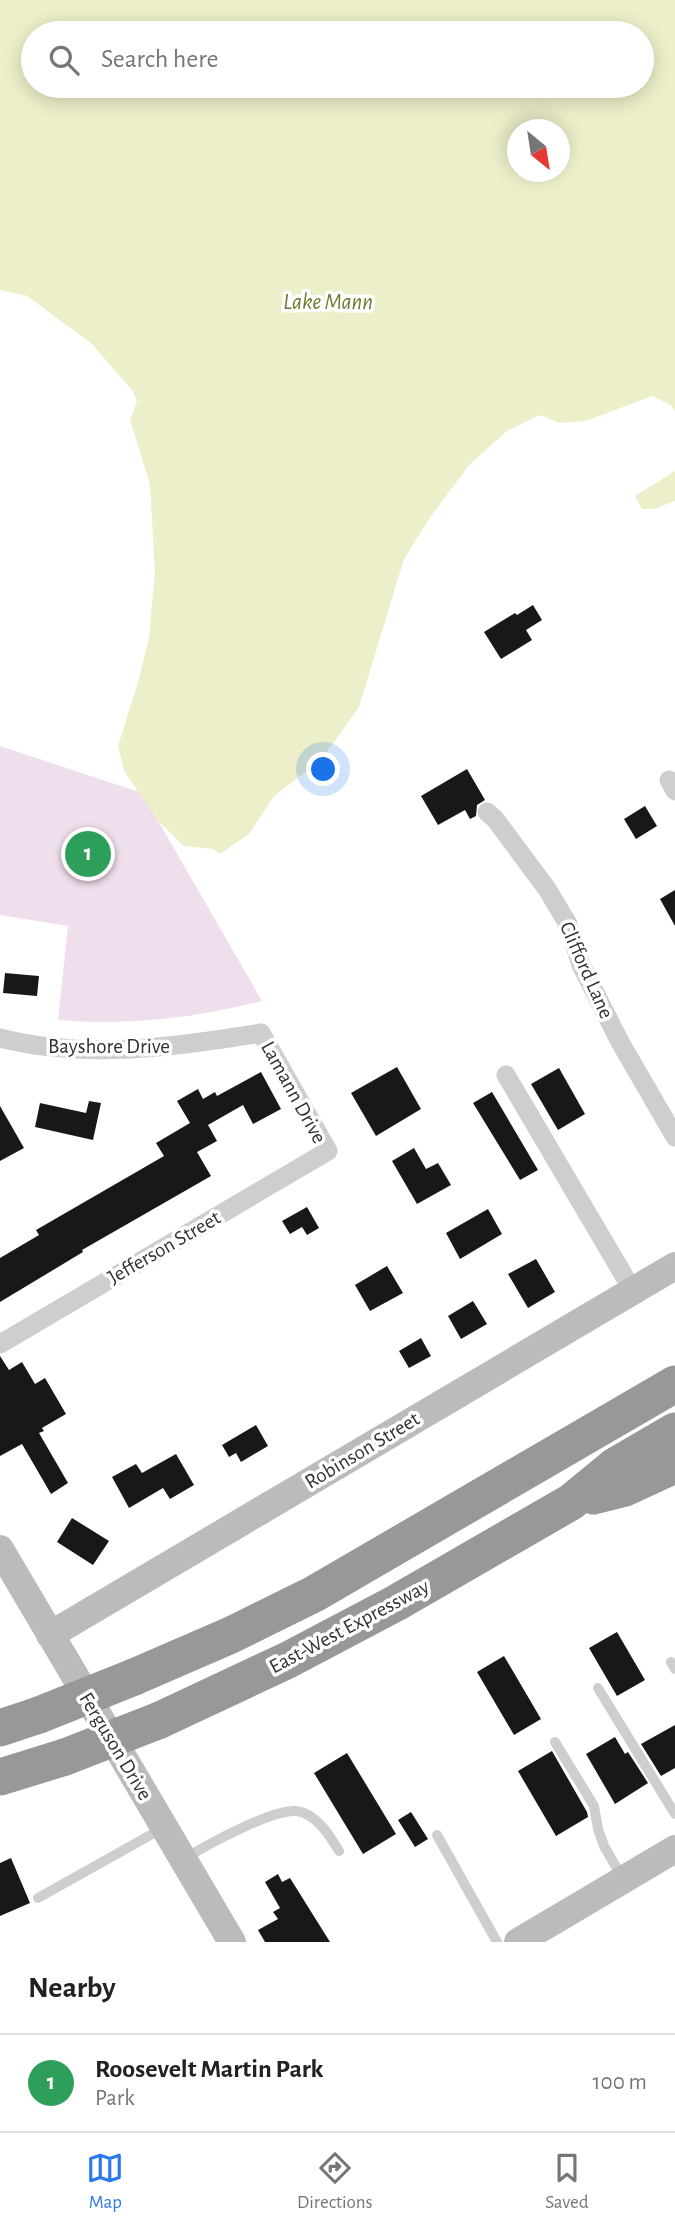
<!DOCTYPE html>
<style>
body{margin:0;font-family:"Alegreya Sans",sans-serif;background:#f2f2f2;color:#222}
.compass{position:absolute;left:507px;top:119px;width:63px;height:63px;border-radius:50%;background:#fff;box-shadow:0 4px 18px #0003;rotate:150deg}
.you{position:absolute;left:324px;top:770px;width:24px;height:24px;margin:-18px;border:5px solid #fff;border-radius:50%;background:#1a73e8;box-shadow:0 0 0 10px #1a73e833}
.badge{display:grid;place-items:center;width:46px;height:46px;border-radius:50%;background:#2b79f0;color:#fff;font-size:23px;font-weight:700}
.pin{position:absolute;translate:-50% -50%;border:4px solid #fff;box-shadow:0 2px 7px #0006}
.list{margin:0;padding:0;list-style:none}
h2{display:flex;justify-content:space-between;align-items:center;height:91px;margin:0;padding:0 28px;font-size:30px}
h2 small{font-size:23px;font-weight:400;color:#767676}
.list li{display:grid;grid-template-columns:46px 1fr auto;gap:21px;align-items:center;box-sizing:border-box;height:98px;padding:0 28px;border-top:2px solid #e0e0e0}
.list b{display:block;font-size:26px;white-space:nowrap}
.list p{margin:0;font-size:23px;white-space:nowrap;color:#767676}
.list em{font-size:23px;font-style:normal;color:#767676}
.icon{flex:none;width:38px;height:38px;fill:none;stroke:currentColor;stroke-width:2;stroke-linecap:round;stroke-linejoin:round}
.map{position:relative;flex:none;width:675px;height:1942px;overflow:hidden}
.search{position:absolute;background:#fff;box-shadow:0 4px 18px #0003;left:21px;right:21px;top:21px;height:77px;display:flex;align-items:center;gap:18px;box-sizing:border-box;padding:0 24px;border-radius:38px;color:#767676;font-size:26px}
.sheet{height:189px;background:#fff}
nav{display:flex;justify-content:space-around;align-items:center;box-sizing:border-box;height:98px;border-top:2px solid #e0e0e0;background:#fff;font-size:19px;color:#767676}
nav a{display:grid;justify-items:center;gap:4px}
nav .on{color:#2b79f0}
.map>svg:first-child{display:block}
.green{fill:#efdfec}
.water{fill:#edefca;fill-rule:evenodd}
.building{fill:#181818}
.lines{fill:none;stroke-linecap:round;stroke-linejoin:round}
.lane{stroke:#cecece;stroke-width:10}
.street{stroke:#cecece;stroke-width:19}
.secondary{stroke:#bbb;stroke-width:28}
.highway{stroke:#989898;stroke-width:37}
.highway-bridge{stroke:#989898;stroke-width:37}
.labels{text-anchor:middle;stroke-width:7;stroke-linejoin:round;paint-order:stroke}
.street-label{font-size:21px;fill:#313131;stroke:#fff}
.water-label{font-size:23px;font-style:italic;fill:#72782f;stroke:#fff}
</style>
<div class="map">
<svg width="675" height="1942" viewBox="0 0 675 1942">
<rect width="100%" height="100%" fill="#fff"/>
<path class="green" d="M0,746l142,47 120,208c-68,17 -134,25 -204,19l10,-94 -68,-11z"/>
<path class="water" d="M0,0h675v412l-4,-7 -19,-9 -66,25 -27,2 -19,-8 -33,16 -37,33 -39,52 -27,43 -45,148 -38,53 -47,36 -25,38 -29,20 -7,-5 -29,-3 -26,-25 -34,-50 -6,-25 21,-67 10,-42 6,-65 -5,-88 -20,-64 7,-19 -5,-11 -40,-46 -65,-48 -27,-6zM33,33h609v53h-609zM518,130h42v42h-42z
M675,471v30l-21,8h-12l-7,-13z"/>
<path class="building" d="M533,605l9,15 -16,10 6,10 -31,19 -17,-27 31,-19 2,2z
M467,769l18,31 -8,5 -1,11 -6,3 -5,-9 -27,15 -17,-29z
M645,806l12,20 -21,13 -12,-20z
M675,890v36l-15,-27z
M5,973l34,3 -2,20 -34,-3z
M397,1067l24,42 -45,27 -25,-43z
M559,1068l26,46 -27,16 -27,-46z
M261,1072l20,37 -28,15 -10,-19 -35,20 9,16 -20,11 14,24 -129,74 1,2 -83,50v-44l39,-23 -3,-5 128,-74 -8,-13 34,-20 -13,-22 21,-12 5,10 12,-7 2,4z
M492,1092l46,78 -18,10 -47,-77z
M89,1101l12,2 -8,37 -58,-13 5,-24 46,10z
M0,1106l24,42 -24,13z
M414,1148l12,21 12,-6 13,22 -34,19 -25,-43z
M307,1207l12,21 -12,7 -5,-8 -12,7 -8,-13z
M488,1209l14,25 -42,25 -14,-26z
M536,1259l19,33 -27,16 -20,-34z
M387,1266l16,27 -33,18 -15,-26z
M473,1301l14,23 -26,15 -13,-23z
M421,1338l10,18 -22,12 -10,-17z
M0,1356l9,14 13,-8 13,22 10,-6 21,36 -24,14 2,3 -5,2 29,50 -17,11 -29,-50 -22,12z
M256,1425l12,21 -27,16 -5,-9 -7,4 -7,-12z
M176,1454l18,31 -24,14 -7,-11 -34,20 -17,-31 24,-13 6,9z
M72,1518l37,23 -16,24 -36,-23z
M617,1632l28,48 -28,16 -28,-48z
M504,1656l37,63 -27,16 -37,-63z
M675,1725v43l-14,8 -20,-32z
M615,1737l10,17 3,-2 20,31 -33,21 -29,-50z
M552,1751l35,61 1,5 -32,19 -38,-65z
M347,1753l49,81 -33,20 -49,-81z
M411,1812l17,27 -13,8 -17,-27z
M11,1858l19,45 -30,13v-53z
M278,1874l4,8 8,-4 40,64h-65l-7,-12 20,-11 -5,-7 7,-4 -15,-26z"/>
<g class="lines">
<path class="lane" d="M671,1662l4,7
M598,1688l77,126
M555,1742l39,64 4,23 6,17 19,33
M437,1835l60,107
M186,1858c22,-14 87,-49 110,-47 20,2 34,25 43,40
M38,1898l125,-70"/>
<path class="street" d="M669,780l6,11
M487,812l8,7 52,70 21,35 13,41 39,77 55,95
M0,1038c86,22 175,9 261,-5l67,118 -328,193
M506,1075l127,216"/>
<path class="secondary" d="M0,1549l232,393
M50,1635l625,-369
M518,1942l157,-93"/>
<path class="highway" d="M593,1496l32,-8 50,-23
M134,1677l97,-42 83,-41 361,-210
M160,1720l128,-60 108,-57 175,-101 44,-36 60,-35
M0,1728l39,-13
M0,1777l65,-20"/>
<path class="highway-bridge" d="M39,1715l95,-38
M65,1757l95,-37"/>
</g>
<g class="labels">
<g class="street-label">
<text transform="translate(587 970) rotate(66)" y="7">Clifford Lane</text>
<text x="109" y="1053">Bayshore Drive</text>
<text transform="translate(294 1092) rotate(61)" y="7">Lamann Drive</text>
<text transform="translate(164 1247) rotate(-30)" y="7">Jefferson Street</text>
<text transform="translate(362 1450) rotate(-31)" y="7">Robinson Street</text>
<text transform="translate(349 1626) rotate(-28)" y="7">East-West Expressway</text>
<text transform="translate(116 1746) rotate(59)" y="7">Ferguson Drive</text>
</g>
<g class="water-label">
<text x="328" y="309">Lake Mann</text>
</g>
</g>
</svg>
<svg class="compass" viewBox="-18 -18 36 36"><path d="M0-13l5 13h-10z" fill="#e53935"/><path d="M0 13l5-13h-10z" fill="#767676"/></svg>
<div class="you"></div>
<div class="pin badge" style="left:88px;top:854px;background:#2e9e5b">1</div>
<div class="search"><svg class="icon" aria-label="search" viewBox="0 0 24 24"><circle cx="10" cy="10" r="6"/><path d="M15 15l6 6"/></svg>Search here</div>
</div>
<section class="sheet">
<h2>Nearby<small></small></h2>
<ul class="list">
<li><span class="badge" style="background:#2e9e5b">1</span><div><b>Roosevelt Martin Park</b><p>Park</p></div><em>100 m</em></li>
</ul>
</section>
<nav>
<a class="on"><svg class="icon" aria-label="map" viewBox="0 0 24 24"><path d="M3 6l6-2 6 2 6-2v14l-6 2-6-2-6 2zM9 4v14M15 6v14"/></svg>Map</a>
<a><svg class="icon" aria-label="directions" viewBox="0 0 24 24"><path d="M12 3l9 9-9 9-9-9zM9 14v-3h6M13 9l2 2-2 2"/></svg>Directions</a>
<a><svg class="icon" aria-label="saved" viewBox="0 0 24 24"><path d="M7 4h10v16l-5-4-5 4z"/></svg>Saved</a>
</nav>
